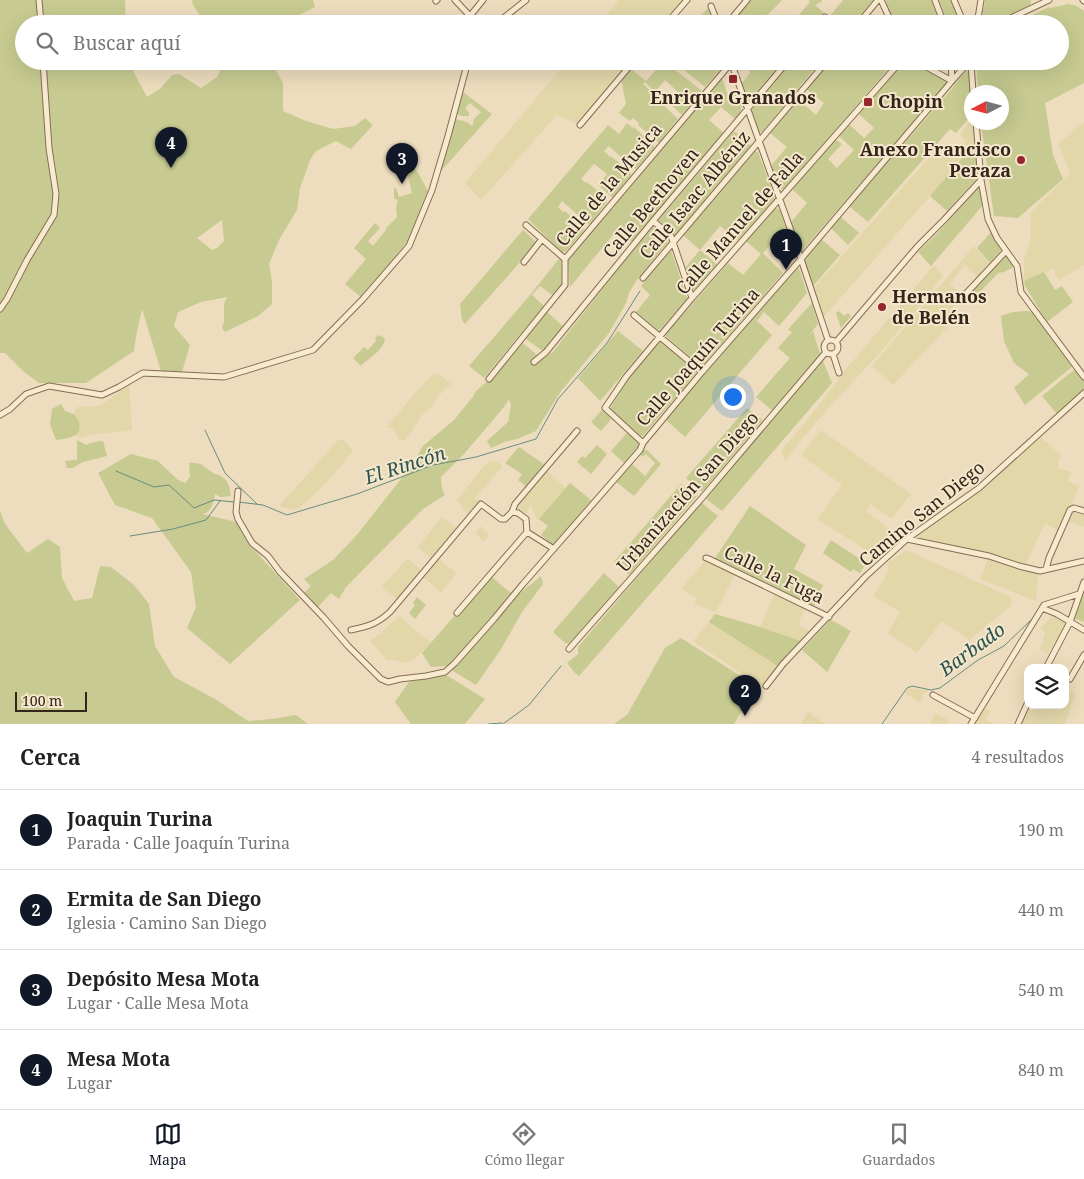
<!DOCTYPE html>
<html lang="es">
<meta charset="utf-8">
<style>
body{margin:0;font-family:"Noto Serif",serif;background:#f6f6f6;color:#222}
.controls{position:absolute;right:15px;bottom:15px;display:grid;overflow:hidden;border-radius:10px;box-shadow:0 5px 20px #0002}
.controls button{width:45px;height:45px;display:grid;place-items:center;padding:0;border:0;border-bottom:1px solid #e0e0e0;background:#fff;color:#222;font:25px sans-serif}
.compass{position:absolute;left:964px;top:85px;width:45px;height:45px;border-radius:50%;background:#fff;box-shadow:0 5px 20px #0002;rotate:264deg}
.scale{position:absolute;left:15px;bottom:12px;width:72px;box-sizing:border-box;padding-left:5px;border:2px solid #34261b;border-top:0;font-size:14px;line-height:18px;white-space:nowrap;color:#34261b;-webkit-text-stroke:4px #f5e7cc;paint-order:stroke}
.you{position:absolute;left:732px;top:396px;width:18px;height:18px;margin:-12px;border:4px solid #fff;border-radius:50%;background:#1a73e8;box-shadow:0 0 0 8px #1a73e833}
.badge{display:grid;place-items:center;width:32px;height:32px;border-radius:50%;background:#111827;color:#fff;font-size:16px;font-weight:700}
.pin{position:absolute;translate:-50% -41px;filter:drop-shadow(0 1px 2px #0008)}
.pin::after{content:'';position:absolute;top:26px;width:18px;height:15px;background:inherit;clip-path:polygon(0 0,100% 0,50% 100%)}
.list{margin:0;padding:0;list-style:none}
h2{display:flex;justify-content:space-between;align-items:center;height:65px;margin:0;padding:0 20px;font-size:21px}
h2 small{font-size:16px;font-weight:400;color:#767676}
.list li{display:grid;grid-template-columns:32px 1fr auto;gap:15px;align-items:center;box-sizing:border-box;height:80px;padding:0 20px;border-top:1px solid #e0e0e0}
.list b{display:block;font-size:19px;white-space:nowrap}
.list p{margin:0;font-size:16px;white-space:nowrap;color:#767676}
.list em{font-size:16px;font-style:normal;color:#767676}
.icon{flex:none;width:28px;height:28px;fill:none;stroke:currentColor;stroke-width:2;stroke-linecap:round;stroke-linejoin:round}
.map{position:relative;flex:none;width:1084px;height:724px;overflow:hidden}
.search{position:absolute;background:#fff;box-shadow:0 5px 20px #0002;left:15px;right:15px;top:15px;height:55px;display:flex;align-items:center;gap:12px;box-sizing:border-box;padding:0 18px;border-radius:28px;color:#767676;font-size:19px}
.sheet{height:385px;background:#fff}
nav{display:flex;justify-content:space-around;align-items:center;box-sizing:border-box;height:70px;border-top:1px solid #e0e0e0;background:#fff;font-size:14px;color:#767676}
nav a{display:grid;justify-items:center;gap:2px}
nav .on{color:#111827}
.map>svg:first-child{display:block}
.farmland{fill:#e3d7aa}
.green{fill:#c7cb91;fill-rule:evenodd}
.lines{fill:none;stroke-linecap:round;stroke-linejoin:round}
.stream{stroke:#688c81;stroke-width:1}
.minor-casing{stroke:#856c56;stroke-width:7}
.minor{stroke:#f8eacf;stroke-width:5}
.poi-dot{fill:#94262d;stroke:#f5e7cc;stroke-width:2}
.labels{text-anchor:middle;stroke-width:4;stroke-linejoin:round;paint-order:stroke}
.poi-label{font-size:18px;font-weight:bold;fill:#34261b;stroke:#f5e7cc;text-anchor:start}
.street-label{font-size:18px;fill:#34261b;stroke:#f5e7cc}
.water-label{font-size:19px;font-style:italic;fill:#2a544f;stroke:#f5e7cc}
</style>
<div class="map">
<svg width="1084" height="724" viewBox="0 0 1084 724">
<rect width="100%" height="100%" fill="#eddcbd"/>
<path class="farmland" d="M619,0h65l-23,24h-62z
M567,61h64l-51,64 -23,-10 -76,85 -16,-17z
M971,120l1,2 2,1 3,17 -47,56 -109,124 -10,-29 124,-140 15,8 16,-18 -6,-6z
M1084,122v143l-25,15 -4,-4v-8l-31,13v-21l6,-18 1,-30 39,-39 -12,-29z
M974,246l18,20 -12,13 -15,-14 -15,19 14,12 -16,15 9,6 -64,68 -21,-19z
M934,265l9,10 -16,22 -44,52 -66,72 -32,40 -4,-9 4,-6 24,-28 38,-50z
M434,373l6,2 11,9 -13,12 -6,10 -9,8 -18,26 -5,1 -8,-13 -5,-1 28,-34z
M129,385l3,45 -41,5 -10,3 -7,-3 2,-1 3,-13 -5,-7 3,-7 22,-1z
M821,430l90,64 -19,25 -22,-15 -3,8 33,25 -21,21 -62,-39 25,-34 -41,-30z
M1038,435l23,20 -4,13 14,4 -4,9 12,5 -19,46 -15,-9 -21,45 14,5 -2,28 -56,-22 9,-22 -82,-18 72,-51z
M339,439l5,1 9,11 -19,23 -15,16 -19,17 -8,3 -13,-4z
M495,461l8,5 -28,32 4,3 -11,14 -11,-15 27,-34 6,-4z
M546,470l20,18 -27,31 -2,1 -6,-15 -4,6 1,2 -1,1 -12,-7z
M1074,511l10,1v15l-16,-5z
M442,517l16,12 -26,30 -14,-12z
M481,526l8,9 -6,7 -7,-9z
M906,550l105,47 1,8 -43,35 -27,-19 -25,32 -29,-20 12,-21 -27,-16 16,-25 -2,-7z
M408,558l15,14 -24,29 -17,-15z
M438,558l18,15 -15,20 -19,-17z
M707,561l28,13 -19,38 -22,-8 3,-6 -16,-9 23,-27z
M775,593l31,16 -7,12 1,4 10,6 -9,10 -41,-14z
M1052,615l15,8 -12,20 -8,11 -7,-4 5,-17 -4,-5z
M399,616l32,27 -17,16 -9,4 -11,-3h-7l-17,-19 12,-9z
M709,622l70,45 -18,20 -68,-46z
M909,689h6l13,1 -1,3 -1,-1 -3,3 -3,8 -15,-10z
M1065,689l10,5 -10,30h-45l7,-15 5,2 5,-6h28z
M983,708l8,3 -6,8 9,5h-21z
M808,712l17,12h-24z
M936,713l13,8 -1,3h-15l-3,-2z"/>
<path class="green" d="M0,0h125l1,24h-102v37h104l19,36 13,-8 12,-14 7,-1 22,14 16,-11 6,-12 -1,-4h49l12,22v28l23,10 27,8 22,-3 10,-8 8,7 -22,24 -15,-8 -20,10 -6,9 -10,28 -3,22 -18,30 -10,24 3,17v23l-14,12 -33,16 -3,-4 2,-6v-18l3,-7 -26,5 -23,10 -4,14 16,19 -8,27 -21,-1 -19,-62 -6,27 -2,15 -48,32h-47l-15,-11 -19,-19h-5zM222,220l2,21 -7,7 -5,2 -15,-12z
M192,0h121l2,7 -18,9 -9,8h-82l-13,-19z
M747,0h35l-21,22 1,2h-29v-7z
M808,0h14l-1,2 -6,3 9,8 -9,11h-24l19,-22z
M843,0h30l-20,24h-30z
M886,0h46l10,24h-47l-9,-19z
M939,0h12l10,24h-13z
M985,0h46l-1,6 -39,18h-7l-3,-2z
M1069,4l8,2 7,5v72l-39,20 8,52 10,24 -45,39 -24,-2 -13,-93 21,-1v-30h-24l-2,-31h84v-37h-44l2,-2 7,-4 2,1 1,-2 21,-10 1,1z
M708,8l6,16h-21l2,-2z
M664,61h63l-22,26 -21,-17 1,-2 -7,-5 -4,6 27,21 1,2 -20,23 -13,-12 9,-11 -13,-12 -10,12 -10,-10 -2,2 10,9 -2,3 5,5 2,-1 20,19 -19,24 -21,-18 1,-2 -6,-5 -3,3 -11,-8 7,-9 -5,-25 9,-11 16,13z
M746,61h13l-2,3 3,-3h24l-32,39 -4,1 -7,-17 9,-11z
M792,61h29l-59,71h-3l-3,-5 -5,-16z
M830,61h65l-107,124 -4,4h-4l-2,-1 -8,-21 17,-20 -17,-14 28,-34 18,16 8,-12 -18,-14z
M923,61h26v5l-5,5z
M905,62h3l36,17 2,3v2l-144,167h-1l-10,-29 16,-19 -15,-14 43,-50 7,5 -14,15 9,9 17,-18 -16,-15 11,-11 15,14 10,-10 -16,-15 43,-48z
M968,69h1l2,25v22l-15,17 -6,-4 -82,93 -19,-16 102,-116 11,-15z
M722,78l7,20 7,-8c5,14 10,16 -1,29l-14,-12 -12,13 15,13 -92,109 -15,-12 -47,57 -2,-26 1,-3 55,-63z
M463,92l29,22 -50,56h-2l16,-51 11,3 5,4 2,-4 -1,-2 8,-8 -11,-9 -5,5 4,5v3h-7l-5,-2z
M627,123l6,5 1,-1 20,19v2l-17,20 -3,1 -25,-23 -5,5 6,6 1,-1 19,16 1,3 -17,21 -2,1 -14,-12 9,-11 -13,-10 -13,15 5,4 1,-1 19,16 1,4 -17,22h-2l-26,-23 -4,6 5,5 2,-1 18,17 1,3 -18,20 -4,2 -34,-34 80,-94 11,9z
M734,131l17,15 -73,87 -3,2c-7,-1 -14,-8 -17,-14z
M976,142l3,31 -1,4 -31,34 -17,-15z
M398,151h2l18,22 10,18 -20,50 -47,56 -16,-13 21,-25 -12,-11 21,-25 5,5 -12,13 5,5 13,-16v-2l11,-11 -1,-9 2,-7 -2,-2h-2v-11h2l3,9 13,-4 -4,-17h-3l-1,-2 -5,1 -1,-4 7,-2 -2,-6h-1z
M756,151l2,1 17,46 -1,2 -36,40 -18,-14 -20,24 18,15 -22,24 -3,1 -2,-2 -6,-20 15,-18 -17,-15 71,-83z
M979,187l1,2 3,16 -52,61 -13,-14 18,-17z
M777,208l3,2 6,18 -23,25 20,20 -78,90 -3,3 -3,-1 -33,-29v-2l62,-71 15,12 18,-21 -15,-13 28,-32z
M841,217l18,16 -11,12 -17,-17z
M653,227l14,11 1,2 -1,3 -31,38 -7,12 -3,10 -17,30 -48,58 -25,40 -19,8 -13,3 -13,6 -4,-7 21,-19 3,-17 -2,-6 -5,8 -40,47 -23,23 1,12 3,6 -22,14 -77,78 -7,12 -8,-6 -15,16 -14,-14 9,-9 -7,-7 29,-19 23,-24 56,-71 11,-19 31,-26 18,-22 4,-7 18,-15 29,-33 13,11 5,6 12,-8 68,-87z
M523,230l14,13 -72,81 -3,-4 -2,-16z
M992,231l11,17 -13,15 -13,-15z
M821,239l19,16 -27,31 -9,-24v-3z
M671,250l16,48 -1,2 -25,29 -2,2 -23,-19 14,-17 -9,-9z
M1006,253l10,13 -12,6 -6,1 -29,31 -6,-5z
M560,259l1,1 1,24 -10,11 -12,-9 -8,9 12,11 -60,72 -15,-12 62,-72 27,-34z
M796,268h2l2,3 7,22 -28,33 -15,-14 -7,9 15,14 -87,102 -20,-18z
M1044,272l11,18 7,-4 11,16 -26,20 -22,-36 -1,-5z
M812,303l6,21 -12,15 7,-8 7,23 -48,56 -16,-13 34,-39 -12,-10 14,-16 -4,-2 2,-3z
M546,311l19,17 -21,24 -18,-13z
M838,311l7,5 2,-3 4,3 -10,12 -5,-15z
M1027,311l7,1 38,55 -47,38 -11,-17 15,-14 -15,-11 -10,-22 -3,-25 12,-4z
M618,331l25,20 -43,50 -22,-23z
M378,335l7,3c-1,13 -16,19 -24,28l-8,-8 11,-11 4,3 8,-9 -1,-2z
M658,342h3l4,1 31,28v2l-53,63h-3l-30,-27 17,-29z
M823,361l9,22 -110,128 -17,-13z
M1075,369l9,11v11l-27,23 -15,-18z
M61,404l4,7 9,3 5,7c0,3 1,6 0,9 -2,8 -16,9 -23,10l-6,-16 2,-15z
M747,408l15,12 -59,71h-3l-14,-13z
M602,410l9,9 -10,12 -10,-9z
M627,433l11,10v5l-13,16 -14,-13z
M77,440l9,5 8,-3 9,-1 4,15 -24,6 -10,6h-6l-2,-7 12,-1z
M597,445l10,9 -16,20 -14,-12 5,-6 3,2z
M519,447l26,18 -18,22 -9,-7 4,-6 -17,-11z
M643,450h4l14,14 -27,32 -19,-15 17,-17 13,12 10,-13 -9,-9 -3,3 -3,-2z
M131,454l27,7 20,19 7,3 5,-6 -1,-14c13,-1 13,3 23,9 4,3 2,1 7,3 9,4 11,13 12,21l-11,1 -5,-3c-2,10 -3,17 -12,20l33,8 11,20 53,58 -70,64 -43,-36 9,-21 -5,-35 -39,-54 -37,-13 -17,-32z
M570,483l21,17 -38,45 -12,-10 7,-9 -9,-7z
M681,484l16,12 -68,79 -15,-13z
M702,503l16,13 -139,160 -4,-3 -8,-10 11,-9v-7l122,-143z
M750,506l56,39 -12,24 29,16 -10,24 -100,-48z
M0,511l5,13 22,29 21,-14 12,8 2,31 12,23 18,-3 8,-32 11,1 23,18 15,19 6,42 19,31 41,22 33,22 24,-2 24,-4 12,9h-308z
M831,540l35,23 -6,10 -7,-4 -2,3 -28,-19z
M604,573l15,14 -50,57 -4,-1 -12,-11z
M490,575l18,16 10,4 23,-19 2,8 -21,28 -21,37 -25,36 -31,-19 -14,1 -9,-14z
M1084,591v31l-9,-3z
M417,597l9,8 -11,14 -6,-6 6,-8 -2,-2z
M715,614l45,13 41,14 -22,26 -70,-45z
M831,620l20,11 -24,41 -25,-22 27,-29z
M681,638l75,48 -22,38h-120l13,-9 38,-67z
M446,675l39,24 -20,25h-54l-16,-22 14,-20z"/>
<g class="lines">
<path class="stream" d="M205,430l20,43 32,31
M116,471l38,16 15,-2 25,23 20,-8 20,2
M238,502l25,3 24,10 70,-21 76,-29 43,-8 60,-18 22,-40 49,-56 33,-52
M130,536l43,-7 33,-9 14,-19
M488,724l14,-1
M503,724l26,-19 32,-39
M882,724l25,-36 5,-2 19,4 9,-2 38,-28 26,-14 27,-26"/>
<g class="minor-casing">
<path id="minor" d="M39,0l2,24
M455,0l15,16 5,8
M881,0l11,24
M935,0l9,24
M954,0l10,24
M1083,0l1,1
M436,1l1,-1
M711,6l7,18
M470,16l13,-16
M496,24l30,-24
M666,24l21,-24
M727,24l20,-24
M819,24l6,-7
M858,24l20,-24
M977,24l4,-24
M998,24l51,-24
M916,61l36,20
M951,61l1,20
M731,62l70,197 27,81
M971,63l2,29
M976,122l5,58 7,39 9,19 20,28 4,26 63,85
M580,125l54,-64
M653,221l18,15 21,62
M526,225l39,34
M524,262l18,-23
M643,278l184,-217
M960,300l46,-49
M0,309l7,-10 20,-39 27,-45 2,-21 -7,-46 -6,-87
M634,315l68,57
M824 347a7 7 0 1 1 14 0a7 7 0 1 1-14 0Z
M836,342l81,-95 27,-27 37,-40
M833,354l6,19
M534,362l12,-10 107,-131 135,-160
M489,379l76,-94v-26l166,-196
M0,415l10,-6 16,-15 23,-8 53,9 17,-8 24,-14 81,4 89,-27 50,-51 46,-53 23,-56 16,-54 20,-75
M643,443l-38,-35 21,-31 66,-79 209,-237
M238,491l-2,21 2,7 14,24 16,13 12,16 44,46 24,28 33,33 7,3 12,-3 26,-3 19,-4 10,-9 39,-44 29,-35 117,-134 3,-7 59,-71 99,-113 151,-178 15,-17h3
M512,512l3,-8 62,-73
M907,539l82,17 30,10 21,5 44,-10
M706,558l3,1 120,58
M1046,569l3,-11 21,-48 4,-2 10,3
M1042,608l15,6 27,16
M457,613l70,-81
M351,630c18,-4 26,-6 39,-18l91,-108 20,15h4l7,-7 6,1 8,6 1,13 27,17
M569,649l133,-151 124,-146
M1046,668l24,-46 14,-40
M1070,679l14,-24
M766,686l17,-22 83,-88 41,-37 72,-51 105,-95
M933,695l42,23
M971,724l73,-119 35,-11
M1018,724l10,-22"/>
</g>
<use href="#minor" class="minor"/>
</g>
<g class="poi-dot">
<rect x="728" y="74" width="10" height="10" rx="2.5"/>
<rect x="863" y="97" width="10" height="10" rx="2.5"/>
<circle cx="1021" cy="160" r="5"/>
<circle cx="882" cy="307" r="5"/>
</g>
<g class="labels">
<g class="poi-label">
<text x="733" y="104" text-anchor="middle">Enrique Granados</text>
<text x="878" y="108">Chopin</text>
<text x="1011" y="156" text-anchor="end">Anexo Francisco<tspan x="1011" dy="21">Peraza</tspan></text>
<text x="892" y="303">Hermanos<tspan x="892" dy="21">de Belén</tspan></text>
</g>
<g class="street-label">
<text transform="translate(609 185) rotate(-50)" y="6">Calle de la Musica</text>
<text transform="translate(695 195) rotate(-50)" y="6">Calle Isaac Albéniz</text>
<text transform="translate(651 203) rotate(-50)" y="6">Calle Beethoven</text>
<text transform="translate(740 223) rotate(-49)" y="6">Calle Manuel de Falla</text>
<text transform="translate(698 357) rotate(-49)" y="6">Calle Joaquín Turina</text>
<text transform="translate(688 492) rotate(-49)" y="6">Urbanización San Diego</text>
<text transform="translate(922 514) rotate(-39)" y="6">Camino San Diego</text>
<text transform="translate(774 575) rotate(26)" y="6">Calle la Fuga</text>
</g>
<g class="water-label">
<text transform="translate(405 465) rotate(-18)" y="7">El Rincón</text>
<text transform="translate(972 649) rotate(-36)" y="7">Barbado</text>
</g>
</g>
</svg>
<div class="controls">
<button><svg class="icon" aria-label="layers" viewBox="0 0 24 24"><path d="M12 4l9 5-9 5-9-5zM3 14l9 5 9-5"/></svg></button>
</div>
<svg class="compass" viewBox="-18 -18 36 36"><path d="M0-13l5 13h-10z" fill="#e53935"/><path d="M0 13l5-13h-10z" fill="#767676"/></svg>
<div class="scale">100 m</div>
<div class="you"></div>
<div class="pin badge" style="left:786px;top:270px">1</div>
<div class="pin badge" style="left:745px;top:716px">2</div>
<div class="pin badge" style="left:402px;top:184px">3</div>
<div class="pin badge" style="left:171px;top:168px">4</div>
<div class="search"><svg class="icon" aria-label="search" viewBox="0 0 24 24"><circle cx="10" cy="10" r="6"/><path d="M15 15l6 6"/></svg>Buscar aquí</div>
</div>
<section class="sheet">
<h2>Cerca<small>4 resultados</small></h2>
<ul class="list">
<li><span class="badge">1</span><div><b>Joaquin Turina</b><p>Parada · Calle Joaquín Turina</p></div><em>190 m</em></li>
<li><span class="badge">2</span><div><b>Ermita de San Diego</b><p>Iglesia · Camino San Diego</p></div><em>440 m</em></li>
<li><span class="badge">3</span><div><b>Depósito Mesa Mota</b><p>Lugar · Calle Mesa Mota</p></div><em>540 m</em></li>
<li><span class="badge">4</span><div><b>Mesa Mota</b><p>Lugar</p></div><em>840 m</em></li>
</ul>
</section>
<nav>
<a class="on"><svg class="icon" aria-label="map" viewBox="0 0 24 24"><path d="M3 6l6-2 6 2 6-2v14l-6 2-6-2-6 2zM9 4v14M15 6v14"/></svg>Mapa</a>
<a><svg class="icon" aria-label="directions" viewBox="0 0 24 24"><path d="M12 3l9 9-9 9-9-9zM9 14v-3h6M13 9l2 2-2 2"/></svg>Cómo llegar</a>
<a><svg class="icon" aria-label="saved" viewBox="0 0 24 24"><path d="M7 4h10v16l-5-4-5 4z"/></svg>Guardados</a>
</nav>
